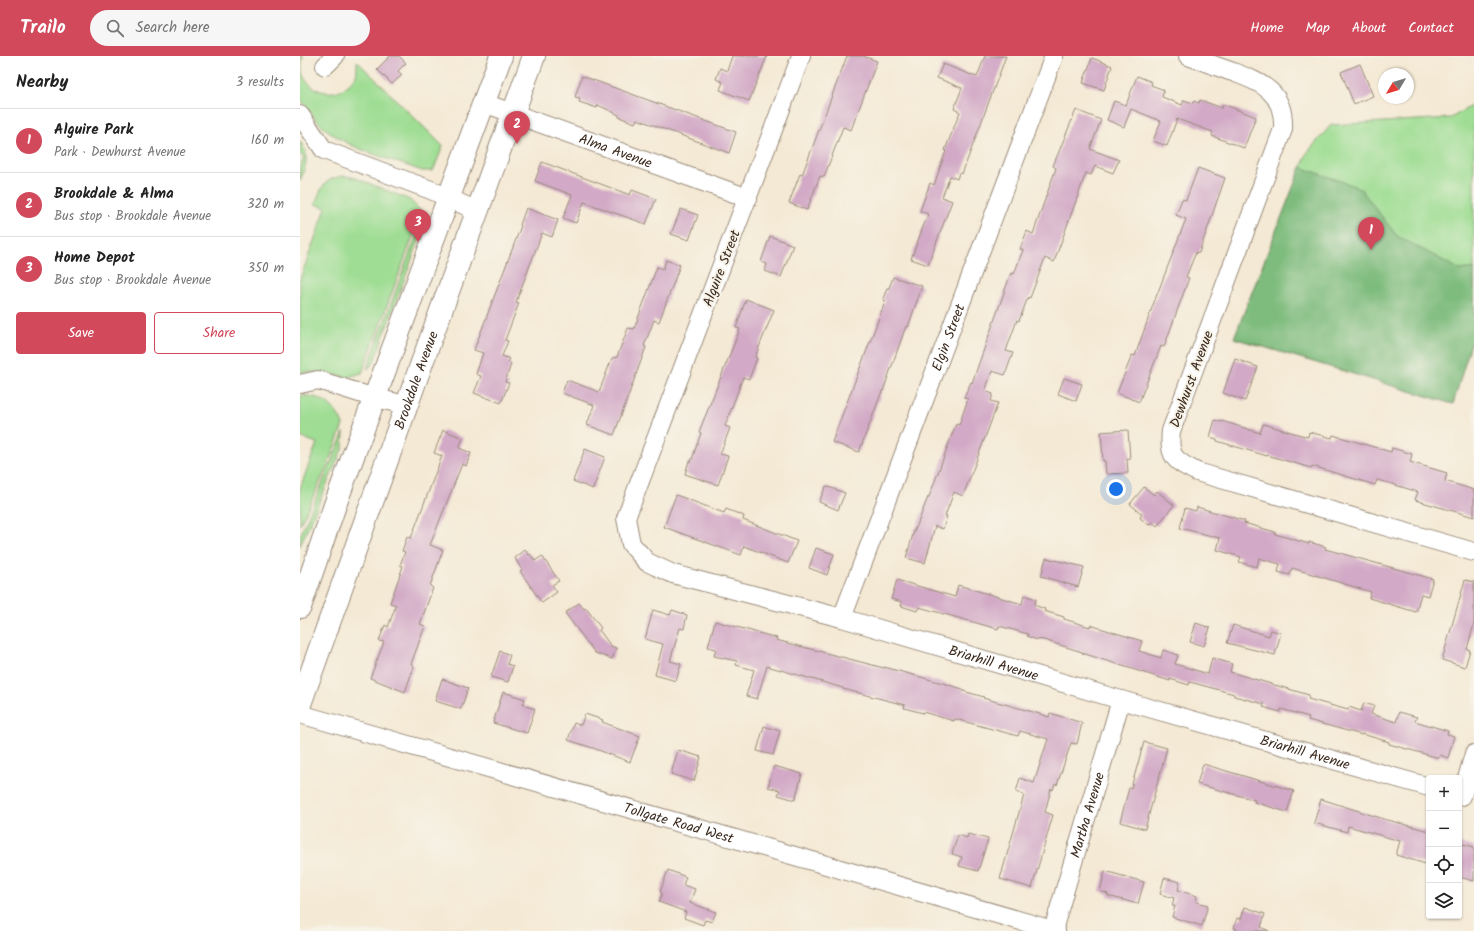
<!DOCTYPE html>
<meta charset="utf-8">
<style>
body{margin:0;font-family:Kalam,sans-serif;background:#f6f6f6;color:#222}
.controls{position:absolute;right:12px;bottom:12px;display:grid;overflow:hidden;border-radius:4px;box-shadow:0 1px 3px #0004}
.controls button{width:36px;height:36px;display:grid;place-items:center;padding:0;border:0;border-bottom:1px solid #e0e0e0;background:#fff;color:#222;font:20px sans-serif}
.compass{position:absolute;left:1078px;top:12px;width:36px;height:36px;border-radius:50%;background:#fff;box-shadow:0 1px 3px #0004;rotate:232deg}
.you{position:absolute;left:816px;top:433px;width:14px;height:14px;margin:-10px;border:3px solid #fff;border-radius:50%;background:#1a73e8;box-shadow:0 0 0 6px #1a73e833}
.badge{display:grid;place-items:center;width:26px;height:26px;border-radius:50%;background:#d1495b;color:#fff;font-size:13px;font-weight:700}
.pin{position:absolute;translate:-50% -33px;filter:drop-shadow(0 1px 2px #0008)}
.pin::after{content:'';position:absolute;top:21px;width:14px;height:12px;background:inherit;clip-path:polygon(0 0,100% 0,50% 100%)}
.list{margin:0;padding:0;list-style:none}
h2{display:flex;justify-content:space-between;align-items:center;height:52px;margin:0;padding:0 16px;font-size:17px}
h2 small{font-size:13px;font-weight:400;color:#767676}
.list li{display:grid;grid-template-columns:26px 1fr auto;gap:12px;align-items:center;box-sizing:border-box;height:64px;padding:0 16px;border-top:1px solid #e0e0e0}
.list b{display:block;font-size:15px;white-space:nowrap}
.list p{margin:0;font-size:13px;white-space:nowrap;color:#767676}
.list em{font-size:13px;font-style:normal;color:#767676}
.actions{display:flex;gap:8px;padding:12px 16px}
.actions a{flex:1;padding:9px 0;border:1px solid #d1495b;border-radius:4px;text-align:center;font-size:14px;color:#d1495b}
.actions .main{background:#d1495b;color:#fff}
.icon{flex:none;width:22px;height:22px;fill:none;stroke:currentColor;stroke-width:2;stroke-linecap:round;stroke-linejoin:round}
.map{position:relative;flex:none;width:1174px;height:875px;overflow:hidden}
header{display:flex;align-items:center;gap:24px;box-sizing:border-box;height:56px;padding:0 20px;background:#d1495b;color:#fff}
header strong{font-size:19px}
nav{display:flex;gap:22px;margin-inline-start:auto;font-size:14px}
.search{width:280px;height:36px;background:#f6f6f6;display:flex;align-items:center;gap:10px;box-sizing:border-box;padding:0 14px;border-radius:22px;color:#767676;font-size:15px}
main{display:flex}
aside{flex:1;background:#fff}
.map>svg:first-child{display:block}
.green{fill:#9edd93;stroke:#6c8458}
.forest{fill:#7ebc7d;stroke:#5c734e}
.building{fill:#d2a9c6}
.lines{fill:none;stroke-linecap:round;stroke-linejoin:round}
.minor-casing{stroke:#988a79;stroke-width:20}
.major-casing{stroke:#988a79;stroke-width:24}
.minor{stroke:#fff;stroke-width:18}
.major{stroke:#fff;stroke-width:22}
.labels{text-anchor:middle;stroke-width:4;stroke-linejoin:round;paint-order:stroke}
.street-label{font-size:14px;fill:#3b2a1e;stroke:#f7f3e8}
</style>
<header>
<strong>Trailo</strong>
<div class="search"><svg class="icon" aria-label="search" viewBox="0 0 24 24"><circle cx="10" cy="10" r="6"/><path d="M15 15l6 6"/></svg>Search here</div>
<nav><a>Home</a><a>Map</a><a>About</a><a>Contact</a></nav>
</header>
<main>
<aside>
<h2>Nearby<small>3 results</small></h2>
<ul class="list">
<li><span class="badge">1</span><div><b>Alguire Park</b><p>Park · Dewhurst Avenue</p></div><em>160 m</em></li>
<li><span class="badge">2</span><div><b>Brookdale &amp; Alma</b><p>Bus stop · Brookdale Avenue</p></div><em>320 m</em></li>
<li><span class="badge">3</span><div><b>Home Depot</b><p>Bus stop · Brookdale Avenue</p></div><em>350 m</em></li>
</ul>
<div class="actions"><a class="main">Save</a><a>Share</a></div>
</aside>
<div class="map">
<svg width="1174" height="875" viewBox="0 0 1174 875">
<rect width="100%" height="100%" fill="#f7f3e8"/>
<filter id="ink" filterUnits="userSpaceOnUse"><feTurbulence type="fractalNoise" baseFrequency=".025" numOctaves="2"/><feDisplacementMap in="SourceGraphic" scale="8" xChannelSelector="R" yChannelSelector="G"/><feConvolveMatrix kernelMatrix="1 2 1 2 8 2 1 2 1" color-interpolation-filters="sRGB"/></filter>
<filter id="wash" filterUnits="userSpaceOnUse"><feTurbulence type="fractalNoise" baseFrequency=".012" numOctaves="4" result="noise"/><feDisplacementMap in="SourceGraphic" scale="16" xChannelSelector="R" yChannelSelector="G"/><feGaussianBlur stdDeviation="0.9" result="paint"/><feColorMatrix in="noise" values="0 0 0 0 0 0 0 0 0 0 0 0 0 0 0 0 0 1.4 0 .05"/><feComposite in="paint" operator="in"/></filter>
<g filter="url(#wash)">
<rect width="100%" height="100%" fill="#f4e9d4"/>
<path class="green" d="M0,0h3c-1,5 -2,11 -1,16 5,19 31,27 45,14 3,-3 7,-6 9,-10 1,-4 1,-10 1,-15l86,85 -10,25h-11c-39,-15 -90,-24 -114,-62 -2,-4 -7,-8 -8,-13 0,-7 0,-31 0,-40z
M1174,48v229l-21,71 -219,-66 73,-185 24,-28 120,-7z
M0,85c10,16 6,24 0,40v-14l4,-10 -4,-2z
M46,120l10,2 54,22 12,12 -60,161 -14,4 -29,-5h-19v-93l26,-71 -11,-4c7,-18 10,-27 31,-28z
M123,161l2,7 -52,140 -6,5z
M0,340c22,-1 35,9 43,29l-17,44 -26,56v-37l17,-45 -17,-6z
M44,376l-1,15 -43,99v-11l2,-4z"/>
<path class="forest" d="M1001,111l59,21 37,48 64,34 13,-2v65l-21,71 -219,-66z"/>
<g id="blocks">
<path class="building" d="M90,0h9l7,7 -8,8 4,4 -10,9 -15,-15z
M432,0h35l-18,45 -29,-11 3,-8 -7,-3 4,-11 7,3z
M547,0h16l14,5 -26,69 -8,-3 -19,50 -4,-1 -13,34 -18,-7 11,-29 2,1z
M685,0h21l-44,118 -3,-1 -2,6 -7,-3 -8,21 10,4 -24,64 -17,-6 17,-45 -8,-3 10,-28 4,2 12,-34 -1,-1 15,-38 -6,-3 8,-21 -25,-10 6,-14 34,13z
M792,2l20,8 -8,24 -21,-7z
M1060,8l13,32 -19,8 -13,-32z
M282,20l154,56 -7,21 -92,-34 -2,4 -16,-6v-2l-21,-10 -1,3 -18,-6 1,-4 -5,-1z
M837,20l15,6 -1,3 13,5 -2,7 20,8 2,-5 9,3 1,-2 5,2 1,-3 22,8 1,-4 33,13 -12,31 -32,-12 1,-4 -36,-13 -10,27 -14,-5 8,-20 -30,-12 -7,18 -17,-7 7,-19 12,4z
M776,54l25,10 -11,29 29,11 -6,13 -18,-7 -4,9 -5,-2 -32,89 -9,-4 -15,40 -2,-1 -9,24 -2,-1 -11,31 7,2 -8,22 -13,-4 -7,20 8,3 -2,7 7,2 -35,93 -9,-4 -9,24h2l-4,13 -8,-3 -10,37 -19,-5 9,-30h1l12,-31h1l27,-73 3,1 9,-26 -4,-1 7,-16 1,1 39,-110 3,1 9,-24 -3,-1 7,-18 6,3 23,-66 -3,-2z
M242,106l88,33 2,-5 24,9 -10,25 -62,-22 -8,21 -13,-5 9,-23 -37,-14z
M898,112l27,10 -26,75 -3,-1 -10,25 3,1 -25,69 -3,-1 -22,56 -22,-9 15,-38 3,1 18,-51 33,-86 -10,-4 6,-16 4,1z
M226,152l32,12 -6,17 -10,-4 -26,69 3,1 -14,37 3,1 -6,15 8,3 -2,3 3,2 -6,18 4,1 -8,20 -27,-10 7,-17 -5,-2 7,-21 -9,-3 47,-124 -1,-1z
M381,153l17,6 -9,25 -18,-6z
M470,180l23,9 -12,32 -16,-6 2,-7 -6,-2z
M366,204l14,5 -21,57 -5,-2 -10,26 2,1 -32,88 -27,-10 7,-20 -32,-12 5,-13 32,12 13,-34 5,-1 11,-29 6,1 23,-62 6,2z
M593,221l29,9 -14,41 -2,-1 -23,65h-1l-23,61 -27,-10 53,-140v-2l-2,-1 4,-11h2z
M446,243l28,11 -19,47 2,1 -8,21 -6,-2 -18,49 5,2 -10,26 8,2 -10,29 -33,-11 4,-13 2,1 10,-29 -2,-1 41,-103 -4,-1z
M935,303l23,8 -13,34 -22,-8z
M764,322l18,6 -6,17 -18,-7z
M915,364l7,2v-1l38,12 3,-9 45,13 1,-5 23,6 1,-3 58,17 1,-4 20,6 -2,8 37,11 -2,8 29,9v27l-59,-17 3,-8 -29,-9 -12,-3 -2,5 -63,-19 -1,2 -44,-13v1l-50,-15v-2l-7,-2z
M143,374l20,8 -4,10 12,5 -5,13 -4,-2 -32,81 13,5 -13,36 3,2 -13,36 5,2 -14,38 3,2 -9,26 -35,-14 14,-36 -5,-1 6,-16 3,2 8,-22 -6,-2 13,-37 -3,-1 5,-13 -3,-1 5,-14 4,1 31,-82 -8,-3z
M828,374l2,29h-3l1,14 -22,1 -1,-13h-2l-2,-29z
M285,393l20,8 -12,32 -20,-8z
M526,430l19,7 -7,17 -19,-8z
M844,431l10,8 3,-4 17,14 -17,21 -5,-4 -3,3 -9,-7 2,-4 -12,-10z
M376,439l48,18 2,-4 18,7 -1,4 54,21 -9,22 -44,-17 -3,9 -77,-28z
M897,451l48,14 -1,2 31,9v2l34,10v-2l17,5 -1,2 108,30 -5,17 -7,-2 -5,18 -47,-14 2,-6 -79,-24 -2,7 -12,-3 2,-8 -21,-6 -2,9 -18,-5 2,-5 -24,-7 3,-12 -40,-10 5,-20 11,3z
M516,492l18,6 -7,21 -18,-7z
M225,494l4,5 1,-1 5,7 7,-5 17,25 -7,4 5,7 -15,11 -22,-32 2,-1 -7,-12z
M746,502l38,9 -6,20 -37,-11z
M597,524l58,17 3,-12 64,19 2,-9 12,4 -2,6 11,4 -1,2 20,6v2l26,8v-2l52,16 -3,10 22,7 2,-8 15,5 -3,9 33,10 4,-16 20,6 -2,8 79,23 -1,4 40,11 1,-3 12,4 3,-8 10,3 -3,8 25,8 3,-10 18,5 -2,4 33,10 -1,3 7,2 -6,22 -8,-3 -1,3 -32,-9 -18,-5v-2l-27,-8v1l-54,-15 1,-3 -28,-8 -1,3 -17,-5 1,-3 -30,-8v-2l-44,-12 -1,3 -19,-6v2l-88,-28v-1l-38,-12 -10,-1 -7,-3 1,-2 -29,-8 -1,3 -79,-22 -2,4 -16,-5 1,-4 -11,-3z
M1165,524l9,2v42l-7,25 3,1 -5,17 -23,-7z
M279,547l5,6 2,-1 15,20 -2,2 12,16 5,2 -4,11 -17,-6 -30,-40z
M353,554l17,5 2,-5 15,5 -3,14 -4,-1 -10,33 11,3 -5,17 -21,-6 8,-31 -18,-5z
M415,565l62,17 -1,2 108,28v-1l62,17 17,5v2l21,6 -1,1 57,16 9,3 1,-4 32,10 -5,21 -6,-1 -14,42 -2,-1 -2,6 -2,-1 -6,23 8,3 -21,73 -32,-9 24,-84 -8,-3 4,-14 14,5 14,-44 -28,-8 -2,5 -63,-17 -1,2 -31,-9v1l-19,-5 1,-3 -62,-16v-1l-76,-22 -10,33 -11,-3 8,-26 -18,-5 1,-4 -23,-5 2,-7 -8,-2z
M896,567l14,5 -6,18 -14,-4z
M933,569l36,11 2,-6 10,3 -6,22 -48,-12z
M200,595l10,4 -3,9 6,2 -5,16 -17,-5z
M142,623l26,9 -7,21 -26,-8z
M203,636l22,7 -2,6 12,4 -8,24 -34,-10z
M285,658l18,6 -1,2 38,14 -10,26 -37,-14 -25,-8 6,-17 7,2z
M464,670l16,5 -7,24 -16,-4z
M844,686l23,6 -22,81 -25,-7 9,-34h2z
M378,694l23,7 -7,24 -23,-7z
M903,708l91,27 -7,21 -33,-10 1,-2 -58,-16z
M474,710l28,8 -7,26 -17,-5 2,-5 -12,-3z
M1021,743l63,20 45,12v34l-33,-10 4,-14 -52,-15 -1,6 -33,-9z
M668,778l20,5 -10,32 -19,-5 3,-9 -10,-3 6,-19 9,3z
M1159,787l15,4v34l-15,-4z
M368,814l18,7 -3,8 12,4 -5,14 26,9 -4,10 -7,-2 -2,5 -19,-7 2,-6 -27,-10 3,-9 -2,-1z
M805,815l39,11 -6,22 -30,-8v-2l-8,-3z
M864,822l16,4 -2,8 19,6 -1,6 12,3 -6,21 -30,-9 3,-11h-3l2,-8 -14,-4z
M945,851l20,7 -4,13 8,4h-33l1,-2 -3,-1 3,-10 4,1z"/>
</g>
</g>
<g filter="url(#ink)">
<use href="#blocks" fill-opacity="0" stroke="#988a79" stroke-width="1"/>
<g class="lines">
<g class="minor-casing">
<g id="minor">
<path id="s1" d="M501,0l-175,462 5,26 16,18 26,12 169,44 279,82 308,87"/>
<path d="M888,0c15,5 30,11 45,16 29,11 52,20 50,57l-112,302c-3,26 4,30 26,41l277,80"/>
<path d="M25,10l10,-10"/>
<path id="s2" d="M184,47l264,95"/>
<path d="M0,59l24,35 107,40 46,21"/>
<path d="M0,328l18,-4 57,18 31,7"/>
<path id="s3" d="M542,562l212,-562"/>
<path id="s4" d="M0,658l756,217"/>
<path d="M1162,740l12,-42"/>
<path id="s5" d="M753,874l68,-230"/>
</g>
</g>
<g class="major-casing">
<g id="major">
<path d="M0,551l35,-102 166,-449"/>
<path id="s6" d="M0,648l115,-322 119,-326"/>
</g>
</g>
<use href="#minor" class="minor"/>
<use href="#major" class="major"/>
</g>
</g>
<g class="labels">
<g class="street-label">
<text dy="5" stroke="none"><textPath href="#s2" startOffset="140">Alma Avenue</textPath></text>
<text transform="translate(421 212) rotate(-69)" y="5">Alguire Street</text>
<text dy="5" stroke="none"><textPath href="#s3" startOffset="300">Elgin Street</textPath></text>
<text transform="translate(891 323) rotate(-70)" y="5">Dewhurst Avenue</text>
<text dy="5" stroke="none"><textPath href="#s6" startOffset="344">Brookdale Avenue</textPath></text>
<text dy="5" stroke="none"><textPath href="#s1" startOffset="906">Briarhill Avenue</textPath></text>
<text dy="5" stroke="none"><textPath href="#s1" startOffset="1230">Briarhill Avenue</textPath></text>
<text dy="5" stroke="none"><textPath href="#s5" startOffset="120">Martha Avenue</textPath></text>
<text dy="5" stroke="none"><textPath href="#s4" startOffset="394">Tollgate Road West</textPath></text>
</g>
</g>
</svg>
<div class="controls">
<button>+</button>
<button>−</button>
<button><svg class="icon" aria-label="locate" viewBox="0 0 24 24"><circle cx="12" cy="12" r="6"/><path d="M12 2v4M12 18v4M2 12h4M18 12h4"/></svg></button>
<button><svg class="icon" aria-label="layers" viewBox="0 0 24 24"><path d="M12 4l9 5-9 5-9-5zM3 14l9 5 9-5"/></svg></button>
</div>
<svg class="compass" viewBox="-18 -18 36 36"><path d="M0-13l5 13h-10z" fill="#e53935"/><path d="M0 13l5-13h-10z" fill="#767676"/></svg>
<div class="you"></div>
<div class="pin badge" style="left:1071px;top:194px">1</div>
<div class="pin badge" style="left:217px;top:88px">2</div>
<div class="pin badge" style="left:118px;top:186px">3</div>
</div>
</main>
